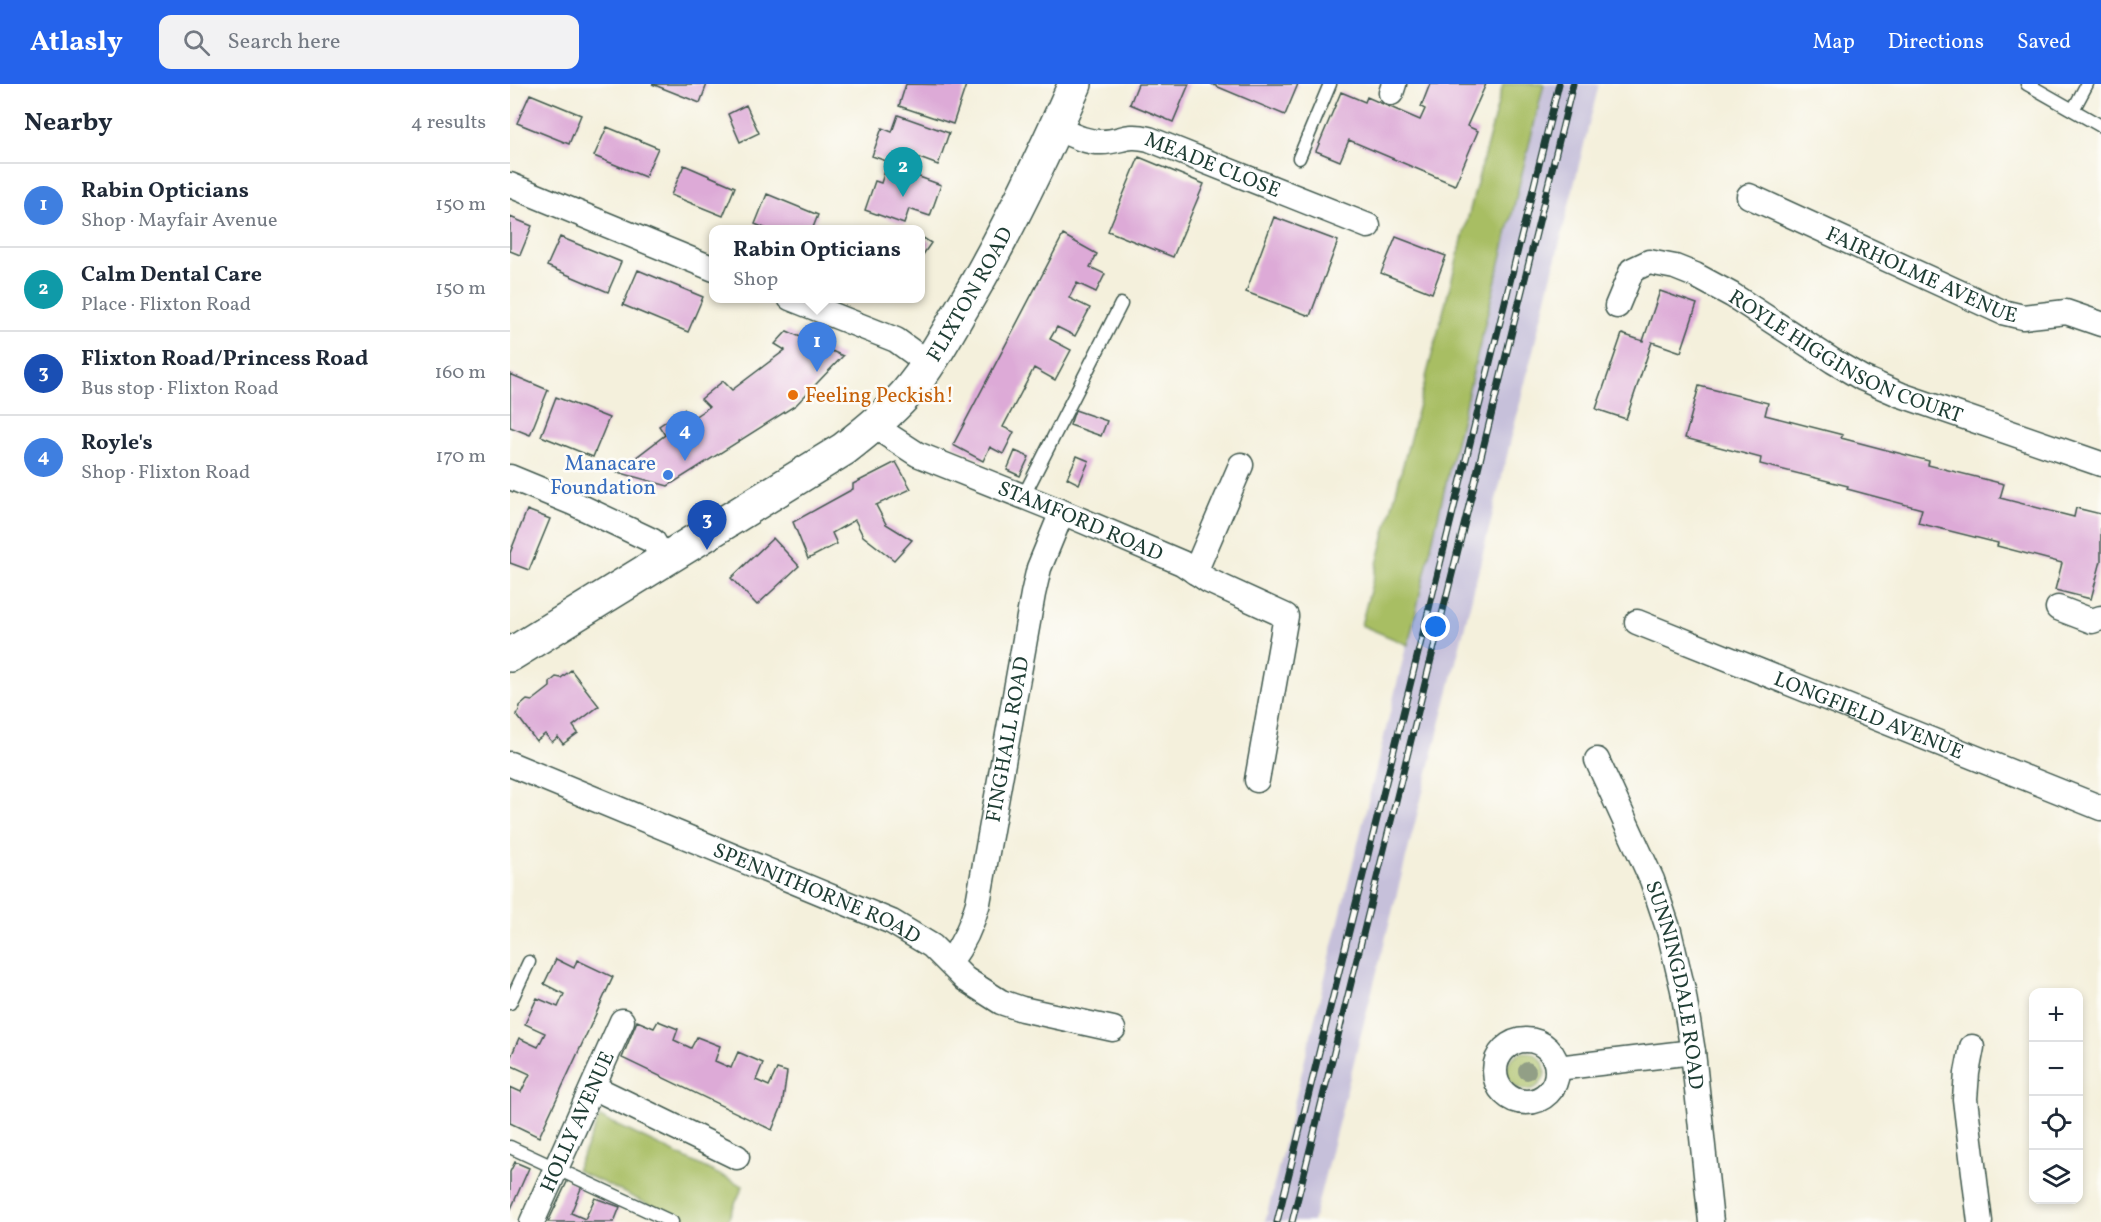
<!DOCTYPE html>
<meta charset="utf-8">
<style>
body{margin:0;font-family:Vollkorn,serif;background:#f2f2f3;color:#1f2937}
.controls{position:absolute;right:18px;bottom:18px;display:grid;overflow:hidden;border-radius:12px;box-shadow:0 3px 9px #0003}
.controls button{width:54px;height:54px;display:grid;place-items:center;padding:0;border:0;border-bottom:2px solid #e0e1e3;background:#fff;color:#1f2937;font:30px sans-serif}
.you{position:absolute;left:926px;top:543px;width:21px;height:21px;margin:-15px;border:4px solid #fff;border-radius:50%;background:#1a73e8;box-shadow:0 0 0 9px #1a73e833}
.badge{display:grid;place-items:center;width:39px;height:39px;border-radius:50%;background:#2563eb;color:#fff;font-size:20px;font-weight:700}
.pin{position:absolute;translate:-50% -50px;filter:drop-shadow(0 2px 3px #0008)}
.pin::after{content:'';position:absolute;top:32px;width:21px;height:18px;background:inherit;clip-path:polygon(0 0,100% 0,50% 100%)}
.popup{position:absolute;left:199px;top:141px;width:216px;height:78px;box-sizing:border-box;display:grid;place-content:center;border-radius:12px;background:#fff;filter:drop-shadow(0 2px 4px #0005);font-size:20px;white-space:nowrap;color:#747a83}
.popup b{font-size:22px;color:#1f2937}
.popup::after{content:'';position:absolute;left:50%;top:100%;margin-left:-12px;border:12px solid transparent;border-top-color:#fff}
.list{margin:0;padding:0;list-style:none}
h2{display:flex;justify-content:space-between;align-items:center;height:78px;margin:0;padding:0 24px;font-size:26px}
h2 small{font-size:20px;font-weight:400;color:#747a83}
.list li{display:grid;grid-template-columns:39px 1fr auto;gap:18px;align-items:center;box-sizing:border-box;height:84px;padding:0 24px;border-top:2px solid #e0e1e3}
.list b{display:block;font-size:22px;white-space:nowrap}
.list p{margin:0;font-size:20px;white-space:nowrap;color:#747a83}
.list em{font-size:20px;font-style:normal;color:#747a83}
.icon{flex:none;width:33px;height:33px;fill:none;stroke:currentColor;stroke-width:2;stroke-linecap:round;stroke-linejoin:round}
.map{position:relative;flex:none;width:1591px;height:1138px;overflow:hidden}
header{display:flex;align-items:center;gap:36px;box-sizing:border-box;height:84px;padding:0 30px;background:#2563eb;color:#fff}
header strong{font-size:28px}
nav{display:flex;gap:33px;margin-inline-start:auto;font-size:21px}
.search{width:420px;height:54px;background:#f2f2f3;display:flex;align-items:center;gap:15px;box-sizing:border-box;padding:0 21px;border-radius:12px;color:#747a83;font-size:22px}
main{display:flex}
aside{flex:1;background:#fff}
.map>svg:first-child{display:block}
.industrial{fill:#c6c0da}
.green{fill:#a8be63;stroke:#647e4c;stroke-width:1.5}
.building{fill:#ddaad7}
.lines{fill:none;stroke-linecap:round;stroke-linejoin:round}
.lane-casing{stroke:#3f584d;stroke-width:15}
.street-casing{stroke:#3f584d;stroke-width:27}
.secondary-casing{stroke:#3f584d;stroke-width:36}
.lane{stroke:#fff;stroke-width:12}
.street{stroke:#fff;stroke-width:24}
.secondary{stroke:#fff;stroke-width:33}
.rail-casing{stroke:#1f3d34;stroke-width:7}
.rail{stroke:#fdfcf7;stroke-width:4.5;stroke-dasharray:14;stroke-linecap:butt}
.tree{fill:#929f86}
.food-dot{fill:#e8710a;stroke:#fdfcf7;stroke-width:2}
.shop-dot{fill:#3f7fe0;stroke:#fdfcf7;stroke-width:2}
.labels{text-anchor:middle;stroke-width:5;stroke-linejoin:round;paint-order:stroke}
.street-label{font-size:21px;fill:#1f3d34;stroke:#fdfcf7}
.food-label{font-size:21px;fill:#c56008;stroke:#fdfcf7;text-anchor:start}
.shop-label{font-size:21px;fill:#366cbe;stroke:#fdfcf7;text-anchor:end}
</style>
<header>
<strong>Atlasly</strong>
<div class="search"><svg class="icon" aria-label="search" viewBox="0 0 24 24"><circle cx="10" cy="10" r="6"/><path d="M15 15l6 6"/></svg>Search here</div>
<nav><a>Map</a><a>Directions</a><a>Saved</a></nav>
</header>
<main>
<aside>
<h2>Nearby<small>4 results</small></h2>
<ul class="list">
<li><span class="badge" style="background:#3f7fe0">1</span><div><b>Rabin Opticians</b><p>Shop · Mayfair Avenue</p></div><em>150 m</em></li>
<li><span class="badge" style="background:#0f9aa8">2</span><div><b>Calm Dental Care</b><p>Place · Flixton Road</p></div><em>150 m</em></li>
<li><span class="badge" style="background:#1a4fb4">3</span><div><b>Flixton Road/Princess Road</b><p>Bus stop · Flixton Road</p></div><em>160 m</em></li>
<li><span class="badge" style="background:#3f7fe0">4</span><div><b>Royle's</b><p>Shop · Flixton Road</p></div><em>170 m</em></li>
</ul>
</aside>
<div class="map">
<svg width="1591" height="1138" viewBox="0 0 1591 1138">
<rect width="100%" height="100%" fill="#fdfcf7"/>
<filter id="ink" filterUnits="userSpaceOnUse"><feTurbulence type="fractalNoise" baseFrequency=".0167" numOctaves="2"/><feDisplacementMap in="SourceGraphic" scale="12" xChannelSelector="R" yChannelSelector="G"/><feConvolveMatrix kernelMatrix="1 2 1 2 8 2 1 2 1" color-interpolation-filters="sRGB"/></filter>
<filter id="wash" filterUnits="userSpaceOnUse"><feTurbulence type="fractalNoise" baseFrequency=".008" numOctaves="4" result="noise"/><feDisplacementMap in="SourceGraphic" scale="24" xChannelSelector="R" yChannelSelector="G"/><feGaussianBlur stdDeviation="1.35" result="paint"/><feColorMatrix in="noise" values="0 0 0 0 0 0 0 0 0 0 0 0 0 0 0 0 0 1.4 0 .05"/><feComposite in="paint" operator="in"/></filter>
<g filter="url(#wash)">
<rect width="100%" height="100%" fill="#f4f0dc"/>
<path class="industrial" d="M1034,0h55l-149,602 -137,536h-48z"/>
<path class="green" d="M993,0h41l-95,386 -41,175 -47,-20z
M997 987a19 19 0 1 1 38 0a19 19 0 1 1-38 0Z
M90,1033l143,69 -16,36h-42l-109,-52z"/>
<g id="blocks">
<path class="building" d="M142,0h55l-7,19z
M396,0l60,1 -13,39 -54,-18z
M628,0h51l-16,38 -43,-18z
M701,0h87l-13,31z
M920,0h56l-19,42 11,5 -23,54 -106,-45 -9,21 -24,-10 25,-59 24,10 2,-5 53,23 5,-11 -4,-2z
M20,10l51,21 -12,29 -52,-21z
M236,21l13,28 -19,9 -12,-28z
M388,31l51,18 -11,32 -24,-9 -5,13 -37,-13 10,-28 10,4z
M97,43l51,21 -13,29 -51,-21z
M629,73l65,27 -31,73 -65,-26z
M174,81l51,22 -12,29 -52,-21z
M377,81l54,20 -11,31 -21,-7 -5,15 -39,-14 10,-29 6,2z
M257,110l51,21 -6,15h-43l-14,-6z
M0,133l22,9 -12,29 -10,-4z
M764,133l64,24 -28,75 -64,-24z
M553,151l34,19 -7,13 15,7 -9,18 -19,-9 -8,15 21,10 -15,28 -18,-9 -7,12 21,11 -16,30 -21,-12 -31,59 11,5 -11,22 -13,-7 -7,14 -30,-16z
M410,152l11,7 -11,16z
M50,153l61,25 -13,30 -61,-26z
M886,153l50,19 -14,37 -51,-20z
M128,186l65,27 -15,35 -65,-27z
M1150,207l37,13 -16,48 -29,-10 -26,77 -30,-10 26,-75 21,7z
M277,247l56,25 -47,49 -128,81 -51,-14 48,-37 -6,-9 25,-17 7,10 18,-12 -8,-8 22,-18 9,9 53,-40 -10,-6z
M0,290l38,16 -18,45 -20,-8z
M1189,302l69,17 -3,12 78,20 -2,3 88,23 -1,4 76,19 -4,14 74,19 2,-9 25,6v47l-10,38 -36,-9 7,-27 -65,-17 1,-3 -80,-20 4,-14 -75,-20 1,-3 -88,-22 1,-6 -76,-20z
M46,313l53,21 -16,39 -52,-21z
M565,326l32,11 -6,15 -31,-11z
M505,367l14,6 -9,19 -13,-6z
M567,372l12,5 -10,23 -12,-6z
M386,378l15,27 -35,16 10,19 26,16 -18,20 -31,-24 -8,-16 -23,13 5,11 -29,15 -15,-37 60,-33v-5z
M17,426l23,9 -21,51 -19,-7v-10z
M263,454l26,28 -42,39 -26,-27z
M61,586l28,36 -26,20 5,7 -15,11 -5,-7 -6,5 -7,-8 -9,7 -20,-27 3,-3 1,-5 7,-6 5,1 18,-14v-5l6,-5 5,1z
M46,875l18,9 3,-8 36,17 -74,160 -29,-14v-36l11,5 9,-18 -20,-9v-6l9,-21 19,9 7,-14 -20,-9 12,-26 21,9 6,-13 -20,-10z
M127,937l17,7 4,-7 20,8 -4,11 17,8 6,-11 23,9 -5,15 16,7 7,-16 25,11 -7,17 13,6 8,-17 10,3 -5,34 -10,24 -150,-72z
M5,1078l14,6 -19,43v-39z
M58,1096l14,6 -11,27 14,6 10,-21 25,9 -6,15h-66z"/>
</g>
</g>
<g filter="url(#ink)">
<use href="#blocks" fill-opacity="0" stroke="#3f584d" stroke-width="1.5"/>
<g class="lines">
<g class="lane-casing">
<path id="lane" d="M1517,0l74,42
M1563,26l14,-26
M789,74l31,-74
M513,413l98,-193
M0,919l19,-41
M0,1063l162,75"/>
</g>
<g class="street-casing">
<g id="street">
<path d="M881,9l3,-9"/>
<path id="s1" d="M546,44c14,6 30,15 46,14 19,0 24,-9 47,-3l219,87"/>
<path d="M0,101l204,84"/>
<path id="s2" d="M1239,112l253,116 21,5 43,-5 35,12"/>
<path d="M280,214l106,42 33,24"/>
<path id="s3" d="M1107,222l15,-36 17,-8 26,5 20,8 37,20 101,66 29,17 39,17 200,69"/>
<path id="s4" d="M364,342l43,28 145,58 120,51 27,18 77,35 -29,164"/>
<path d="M0,393l63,26 80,38 11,18"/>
<path d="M685,488l46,-107"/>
<path d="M1548,524l34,13 9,-3"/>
<path id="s5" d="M1127,538l464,186"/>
<path id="s6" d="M1087,676l55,120 17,51 14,59 10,62 18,170"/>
<path id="s7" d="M0,680l382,158 40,24 33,33 36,23 21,7 91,20"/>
<path id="s8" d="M440,878c14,-19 22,-37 28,-59l55,-309 6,-26 23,-56"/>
<circle cx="1016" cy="987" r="31"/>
<path d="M1462,963l-5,26 -2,26 15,123"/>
<path d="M1047,984l136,-16"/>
<path d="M83,1003l144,70"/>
<path id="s9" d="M22,1138l90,-201"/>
</g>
</g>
<g class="secondary-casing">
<g id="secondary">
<path id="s10" d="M0,571l334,-206c22,-17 43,-34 61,-54 21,-24 37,-52 53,-80 45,-74 82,-152 117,-231"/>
</g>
</g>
<use href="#lane" class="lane"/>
<use href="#street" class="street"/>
<use href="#secondary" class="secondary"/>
<g class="rail-casing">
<path id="rail" d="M767,1138l282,-1138
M782,1138l281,-1138"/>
</g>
<use href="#rail" class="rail"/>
</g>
<circle class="tree" cx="1017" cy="987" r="9"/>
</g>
<circle class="food-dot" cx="283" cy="311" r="6"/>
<circle class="shop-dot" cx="158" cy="391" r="6"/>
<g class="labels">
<g class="street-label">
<text dy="7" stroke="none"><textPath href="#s1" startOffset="165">MEADE CLOSE</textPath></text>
<text dy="7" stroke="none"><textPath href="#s2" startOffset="190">FAIRHOLME AVENUE</textPath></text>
<text dy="7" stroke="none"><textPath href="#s10" startOffset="594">FLIXTON ROAD</textPath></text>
<text dy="7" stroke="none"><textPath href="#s3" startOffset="278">ROYLE HIGGINSON COURT</textPath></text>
<text dy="7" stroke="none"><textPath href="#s4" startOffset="228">STAMFORD ROAD</textPath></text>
<text dy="7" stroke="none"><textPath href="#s5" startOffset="250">LONGFIELD AVENUE</textPath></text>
<text dy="7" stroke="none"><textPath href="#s8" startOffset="232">FINGHALL ROAD</textPath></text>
<text dy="7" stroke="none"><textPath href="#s7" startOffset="333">SPENNITHORNE ROAD</textPath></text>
<text dy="7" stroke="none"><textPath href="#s6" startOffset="240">SUNNINGDALE ROAD</textPath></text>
<text dy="7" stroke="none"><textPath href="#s9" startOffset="110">HOLLY AVENUE</textPath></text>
</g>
<g class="food-label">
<text x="295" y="318">Feeling Peckish!</text>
</g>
<g class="shop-label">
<text x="146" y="386">Manacare<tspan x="146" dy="24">Foundation</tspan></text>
</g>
</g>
</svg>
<div class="controls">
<button>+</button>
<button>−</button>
<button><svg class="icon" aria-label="locate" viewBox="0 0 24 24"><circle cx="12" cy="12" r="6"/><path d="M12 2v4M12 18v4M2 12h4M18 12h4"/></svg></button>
<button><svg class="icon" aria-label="layers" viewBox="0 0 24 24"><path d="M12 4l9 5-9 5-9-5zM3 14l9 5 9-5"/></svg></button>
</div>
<div class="you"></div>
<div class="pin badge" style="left:307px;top:288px;background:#3f7fe0">1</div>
<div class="popup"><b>Rabin Opticians</b>Shop</div>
<div class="pin badge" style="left:393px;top:113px;background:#0f9aa8">2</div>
<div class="pin badge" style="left:197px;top:466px;background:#1a4fb4">3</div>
<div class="pin badge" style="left:175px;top:377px;background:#3f7fe0">4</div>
</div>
</main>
